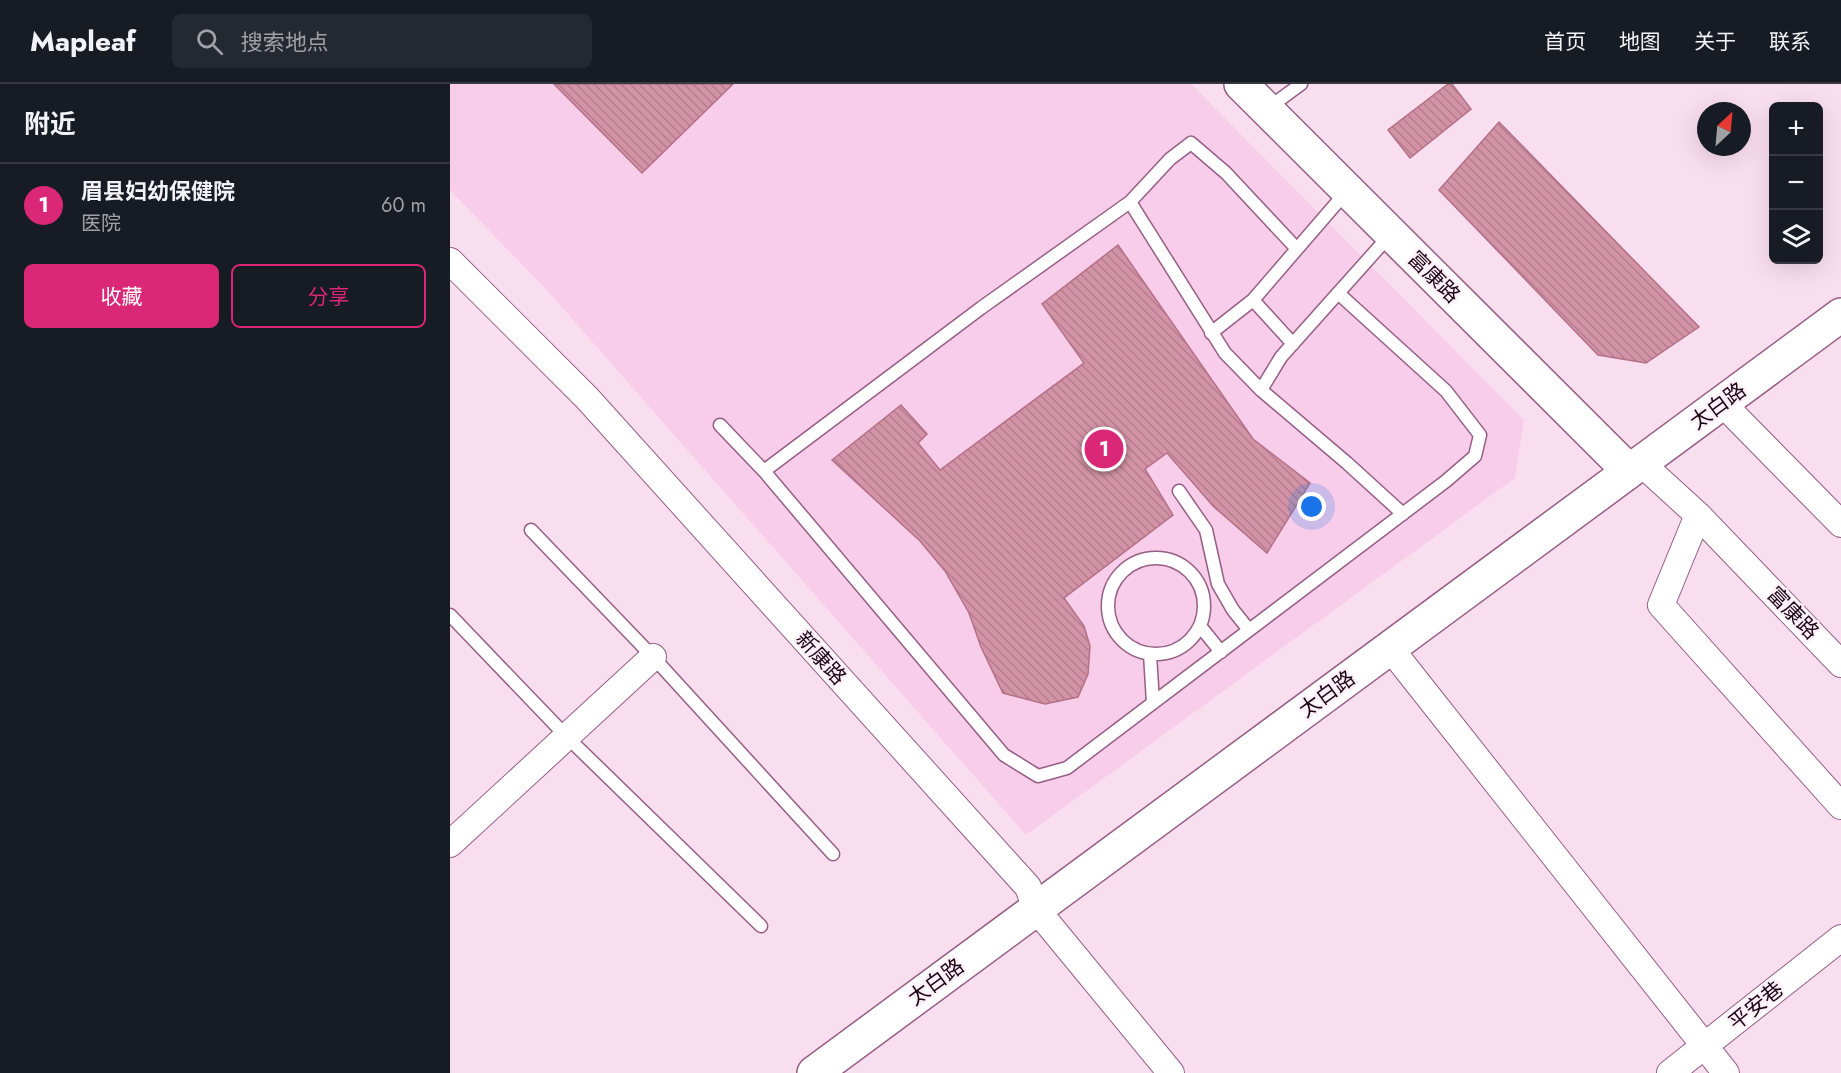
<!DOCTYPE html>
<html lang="zh">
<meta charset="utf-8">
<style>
body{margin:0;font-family:Jost,"Noto Sans SC",sans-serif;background:#242831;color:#f1f3f6}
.controls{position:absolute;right:18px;top:18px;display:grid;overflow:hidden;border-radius:9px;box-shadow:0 6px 24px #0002}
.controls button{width:54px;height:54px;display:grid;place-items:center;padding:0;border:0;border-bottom:2px solid #363941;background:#171b24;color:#f1f3f6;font:30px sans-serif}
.compass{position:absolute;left:1247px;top:18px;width:54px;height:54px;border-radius:50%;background:#171b24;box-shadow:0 6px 24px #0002;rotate:26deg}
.you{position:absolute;left:862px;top:423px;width:21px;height:21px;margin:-15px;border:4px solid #fff;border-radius:50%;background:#1a73e8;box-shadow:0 0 0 9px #1a73e833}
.badge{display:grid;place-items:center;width:39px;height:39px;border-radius:50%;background:#db2777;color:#fff;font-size:20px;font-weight:700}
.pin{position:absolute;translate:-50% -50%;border:3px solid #fff;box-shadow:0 2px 6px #0006}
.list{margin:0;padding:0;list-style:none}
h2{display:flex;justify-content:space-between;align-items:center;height:78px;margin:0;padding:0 24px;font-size:26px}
h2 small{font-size:20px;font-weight:400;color:#9ea1a6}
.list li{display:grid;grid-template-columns:39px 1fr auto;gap:18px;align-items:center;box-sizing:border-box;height:84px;padding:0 24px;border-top:2px solid #363941}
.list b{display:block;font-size:22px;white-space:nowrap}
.list p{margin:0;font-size:20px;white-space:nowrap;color:#9ea1a6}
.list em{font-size:20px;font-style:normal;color:#9ea1a6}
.actions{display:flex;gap:12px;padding:18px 24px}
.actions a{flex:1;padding:14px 0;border:2px solid #db2777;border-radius:9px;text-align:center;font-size:21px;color:#db2777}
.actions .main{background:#db2777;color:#fff}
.icon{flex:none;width:33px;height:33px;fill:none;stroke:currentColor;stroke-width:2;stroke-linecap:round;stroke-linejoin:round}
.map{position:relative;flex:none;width:1391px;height:989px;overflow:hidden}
header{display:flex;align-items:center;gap:36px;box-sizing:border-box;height:84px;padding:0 30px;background:#171b24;border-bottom:2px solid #363941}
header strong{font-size:28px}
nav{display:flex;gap:33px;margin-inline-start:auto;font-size:21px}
.search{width:420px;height:54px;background:#242831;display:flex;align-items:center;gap:15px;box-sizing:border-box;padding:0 21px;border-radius:9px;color:#9ea1a6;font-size:22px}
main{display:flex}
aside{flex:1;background:#171b24}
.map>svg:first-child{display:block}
.built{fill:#f8cde9}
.building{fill:url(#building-back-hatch);stroke:#b47086;stroke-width:1.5}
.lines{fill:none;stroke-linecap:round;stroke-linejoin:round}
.service-casing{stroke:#975e85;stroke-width:15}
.minor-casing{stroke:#975e85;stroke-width:28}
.secondary-casing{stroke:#975e85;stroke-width:36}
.service{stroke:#fff;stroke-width:12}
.minor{stroke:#fff;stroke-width:26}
.secondary{stroke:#fff;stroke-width:33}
.labels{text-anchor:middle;stroke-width:5;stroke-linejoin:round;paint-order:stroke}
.street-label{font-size:21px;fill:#1b0615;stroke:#fdf0f8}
</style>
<header>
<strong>Mapleaf</strong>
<div class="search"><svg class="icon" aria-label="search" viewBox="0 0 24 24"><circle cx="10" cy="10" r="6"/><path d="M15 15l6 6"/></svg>搜索地点</div>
<nav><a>首页</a><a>地图</a><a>关于</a><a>联系</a></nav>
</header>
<main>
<aside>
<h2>附近<small></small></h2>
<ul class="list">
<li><span class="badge">1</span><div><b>眉县妇幼保健院</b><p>医院</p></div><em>60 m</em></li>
</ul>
<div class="actions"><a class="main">收藏</a><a>分享</a></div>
</aside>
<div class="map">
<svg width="1391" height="989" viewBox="0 0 1391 989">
<defs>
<pattern id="building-back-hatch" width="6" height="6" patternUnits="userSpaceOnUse" patternTransform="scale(1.5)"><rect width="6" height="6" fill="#d393a6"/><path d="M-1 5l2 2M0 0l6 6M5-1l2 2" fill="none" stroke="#b57d8e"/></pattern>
</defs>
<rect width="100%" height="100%" fill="#f9deef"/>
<path class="built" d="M0,0h741l333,336 -9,58 -489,357 -482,-548 -94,-97z"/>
<path class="building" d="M104,0h179l-91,89z
M998,0h4l19,25 -61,49 -22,-28z
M1049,38l200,205 -53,36 -48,-8 -159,-165z
M668,161l135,194 57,44 -43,70 -54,-47 -46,-53 -22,16 28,46 -109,83 20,28 6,20 -2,28 -10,23 -33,7 -42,-11 -22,-46 -12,-34 -24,-42 -25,-30 -88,-81 69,-55 26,29 -9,9 22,27 144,-107 -42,-59z"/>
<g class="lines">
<g class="service-casing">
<path id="service" d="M817,25l34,-25
M680,118l95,151 36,37 86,73 56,51
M803,216l40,44
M761,249l42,-33 94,-109
M811,306l20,-33 109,-122
M270,341l44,46 240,284 34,21 29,-8 379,-287 29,-25 5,-21 -34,-44 -108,-98
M314,387l217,-163 149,-106 40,-43 21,-16 35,30 71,76
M729,407l27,39 12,54 15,26 16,20
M81,446l122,127 180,197
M658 522a48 48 0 1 1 96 0a48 48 0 1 1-96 0Z
M0,531l117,122 194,189
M750,542l21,26
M700,570l3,49"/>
</g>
<g class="minor-casing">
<path id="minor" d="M0,177l137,137 441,489 8,22 135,164
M1272,319l119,121
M1191,379l57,52 143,149
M1248,431l-37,90 180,201
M940,564l336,425
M0,760l203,-187
M1220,989l171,-135"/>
</g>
<g class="secondary-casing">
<path id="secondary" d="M791,0l387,386
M364,989l1027,-758"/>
</g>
<use href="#service" class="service"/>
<use href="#minor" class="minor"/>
<use href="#secondary" class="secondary"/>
</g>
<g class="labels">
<g class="street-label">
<text transform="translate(984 193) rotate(45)" y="7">富康路</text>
<text transform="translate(1268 322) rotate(-36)" y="7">太白路</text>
<text transform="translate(1343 529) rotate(46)" y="7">富康路</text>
<text transform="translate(371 574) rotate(48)" y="7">新康路</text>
<text transform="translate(877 610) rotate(-36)" y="7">太白路</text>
<text transform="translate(486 898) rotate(-36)" y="7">太白路</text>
<text transform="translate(1306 922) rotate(-39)" y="7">平安巷</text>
</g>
</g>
</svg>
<div class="controls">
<button>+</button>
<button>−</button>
<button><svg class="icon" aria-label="layers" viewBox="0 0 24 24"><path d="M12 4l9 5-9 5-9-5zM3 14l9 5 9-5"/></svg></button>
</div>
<svg class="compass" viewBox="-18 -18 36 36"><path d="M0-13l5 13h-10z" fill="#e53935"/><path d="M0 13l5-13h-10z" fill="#9ea1a6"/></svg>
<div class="you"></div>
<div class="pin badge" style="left:654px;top:365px">1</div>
</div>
</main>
